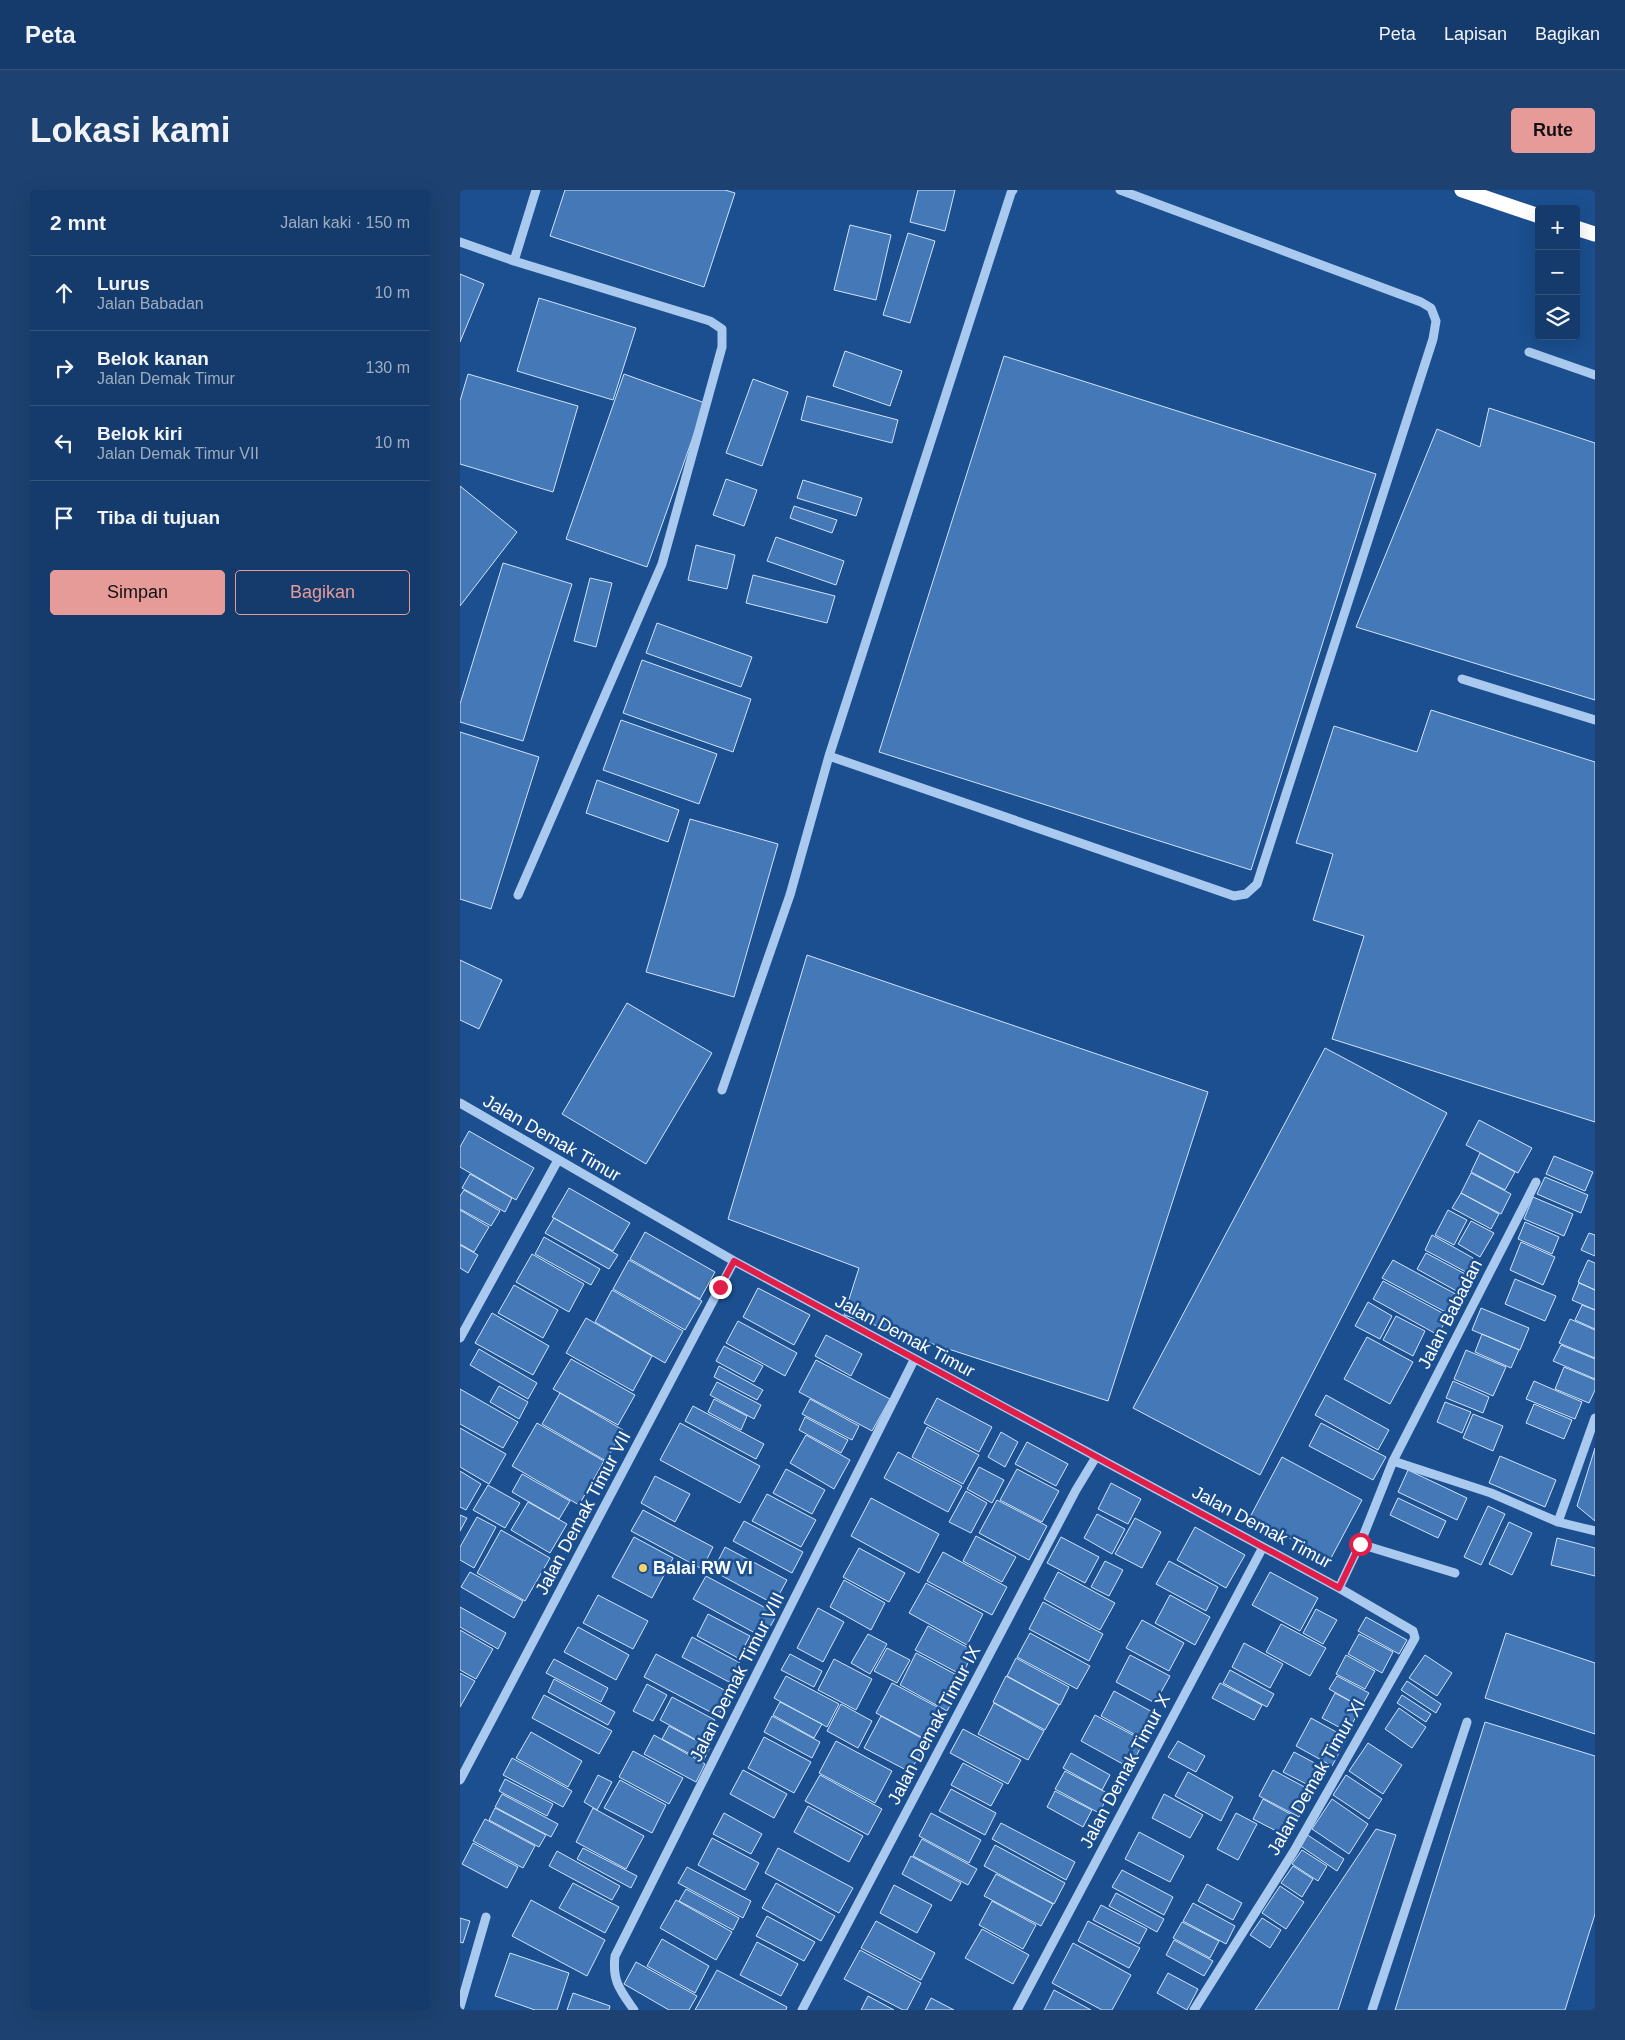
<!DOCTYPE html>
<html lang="id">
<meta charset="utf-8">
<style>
body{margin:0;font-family:Arial,sans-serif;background:#1d4271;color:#f1f3f6}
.controls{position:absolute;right:15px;top:15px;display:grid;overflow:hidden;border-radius:5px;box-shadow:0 5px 20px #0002}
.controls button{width:45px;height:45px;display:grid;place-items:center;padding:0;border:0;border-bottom:1px solid #33557e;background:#143b6b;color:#f1f3f6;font:25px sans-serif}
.stop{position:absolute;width:15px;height:15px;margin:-11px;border:4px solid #e11d48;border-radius:50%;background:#fff}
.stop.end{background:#e11d48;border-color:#fff;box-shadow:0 1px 5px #0008}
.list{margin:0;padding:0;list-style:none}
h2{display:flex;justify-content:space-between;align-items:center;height:65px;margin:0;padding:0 20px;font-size:21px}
h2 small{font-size:16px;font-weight:400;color:#9dadc1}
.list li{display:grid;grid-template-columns:32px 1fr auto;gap:15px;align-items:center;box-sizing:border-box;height:75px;padding:0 20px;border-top:1px solid #33557e}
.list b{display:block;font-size:19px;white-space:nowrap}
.list p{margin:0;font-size:16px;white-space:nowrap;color:#9dadc1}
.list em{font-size:16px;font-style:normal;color:#9dadc1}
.actions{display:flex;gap:10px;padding:15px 20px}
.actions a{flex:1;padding:11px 0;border:1px solid #e69b98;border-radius:5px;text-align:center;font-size:18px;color:#e69b98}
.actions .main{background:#e69b98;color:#111}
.icon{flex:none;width:28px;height:28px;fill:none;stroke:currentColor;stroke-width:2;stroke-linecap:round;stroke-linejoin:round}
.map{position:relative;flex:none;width:1135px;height:1820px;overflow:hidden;border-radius:5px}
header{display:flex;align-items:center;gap:30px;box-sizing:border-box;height:70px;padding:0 25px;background:#143b6b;border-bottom:1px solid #33557e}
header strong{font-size:24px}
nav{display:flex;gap:28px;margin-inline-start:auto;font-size:18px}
.intro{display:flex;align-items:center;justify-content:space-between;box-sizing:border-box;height:120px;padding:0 30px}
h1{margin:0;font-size:35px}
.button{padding:12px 22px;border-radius:5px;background:#e69b98;color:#111;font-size:18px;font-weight:700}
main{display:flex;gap:30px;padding:0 30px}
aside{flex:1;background:#143b6b;border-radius:5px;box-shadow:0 5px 20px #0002}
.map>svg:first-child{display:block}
.building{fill:#4478b7;stroke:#cfe3fa}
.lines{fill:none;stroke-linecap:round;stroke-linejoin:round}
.minor{stroke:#a9c9ee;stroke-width:9}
.highway{stroke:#fff;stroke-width:15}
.route{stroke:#e11d48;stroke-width:6}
.poi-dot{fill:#ffd166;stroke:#1b4f8f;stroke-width:2}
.labels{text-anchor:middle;stroke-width:5;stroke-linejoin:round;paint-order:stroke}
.street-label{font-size:18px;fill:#fff;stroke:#1b4f8f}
.poi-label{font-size:18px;font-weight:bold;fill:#fff;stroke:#1b4f8f;text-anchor:start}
</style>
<header>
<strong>Peta</strong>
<nav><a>Peta</a><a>Lapisan</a><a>Bagikan</a></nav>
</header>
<div class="intro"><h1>Lokasi kami</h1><a class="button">Rute</a></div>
<main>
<aside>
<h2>2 mnt<small>Jalan kaki · 150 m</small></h2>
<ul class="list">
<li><svg class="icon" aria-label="ahead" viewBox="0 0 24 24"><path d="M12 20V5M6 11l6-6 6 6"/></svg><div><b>Lurus</b><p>Jalan Babadan</p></div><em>10 m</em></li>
<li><svg class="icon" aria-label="right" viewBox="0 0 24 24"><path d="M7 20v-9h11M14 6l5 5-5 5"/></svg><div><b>Belok kanan</b><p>Jalan Demak Timur</p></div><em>130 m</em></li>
<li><svg class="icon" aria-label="left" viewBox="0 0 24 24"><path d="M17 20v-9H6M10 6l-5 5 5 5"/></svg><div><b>Belok kiri</b><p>Jalan Demak Timur VII</p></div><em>10 m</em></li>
<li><svg class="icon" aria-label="arrive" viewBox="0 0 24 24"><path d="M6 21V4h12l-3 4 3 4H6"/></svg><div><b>Tiba di tujuan</b></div></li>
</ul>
<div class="actions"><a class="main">Simpan</a><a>Bagikan</a></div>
</aside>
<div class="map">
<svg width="1135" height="1820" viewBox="0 0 1135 1820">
<rect width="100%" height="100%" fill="#1b4f8f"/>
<path class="building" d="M105,0h160l10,3 -31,94 -154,-51z
M458,0h37l-10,41 -35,-9z
M390,35l41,10 -15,65 -42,-10z
M448,43l27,8 -25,82 -27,-8z
M0,84l24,10 -24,58z
M79,108l97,30 -23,72 -96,-29z
M385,161l57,20 -12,35 -57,-20z
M544,166l372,118 -125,396 -372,-118z
M8,184l110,32 -25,86 -93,-28v-63z
M164,184l81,29 -58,164 -81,-28z
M293,189l35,13 -26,74 -36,-13z
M347,206l91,24 -6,23 -91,-23z
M1029,218l106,35v257l-239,-73 81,-198 43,18z
M266,289l31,11 -13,36 -31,-11z
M343,290l59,18 -6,18 -59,-18z
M0,296l57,46 -57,74z
M334,316l43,14 -5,13 -42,-15z
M316,347l68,24 -8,24 -69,-24z
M236,355l39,10 -8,34 -39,-9z
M43,373l69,21 -49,157 -63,-19v-18z
M293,385l82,21 -8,27 -81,-20z
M130,388l22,5 -16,64 -22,-6z
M197,433l95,34 -11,30 -95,-34z
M182,470l109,39 -18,53 -110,-39z
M971,520l164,52v360l-263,-83 32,-103 -51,-16 20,-66 -37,-11 38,-117 83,26z
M161,530l96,34 -18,50 -96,-34z
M0,542l79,25 -48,152 -31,-10z
M137,590l82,30 -11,32 -82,-29z
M230,629l88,25 -44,153 -88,-25z
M347,765l401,137 -100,309 -264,-86 15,-47 -131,-49z
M0,770l42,20 -23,49 -19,-9z
M167,813l85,50 -66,111 -84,-50z
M865,858l122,65 -187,362 -127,-67z
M1019,930l53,28 -14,25 -52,-28z
M9,941l65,37 -18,32 -56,-33v-20z
M1020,963l35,19 -10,18 -34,-18z
M1094,966l39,16 -8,19 -39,-17z
M1011,983l40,21 -10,20 -40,-21z
M10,984l42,24 -7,14 -43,-24z
M1085,987l43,18 -7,18 -44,-19z
M109,998l61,35 -17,28 -61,-34z
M4,1000l36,21 -9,15 -31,-17v-13z
M1001,1003l38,21 -8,15 -39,-21z
M1073,1007l40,17 -9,22 -40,-17z
M0,1020l29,17 -15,25 -14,-8z
M988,1020l19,10 -13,25 -19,-10z
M94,1028l64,37 -9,14 -64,-36z
M1011,1031l23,12 -14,24 -22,-13z
M1065,1032l34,15 -7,17 -34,-15z
M185,1042l70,40 -15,27 -70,-40z
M1129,1043l6,2v21l-14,-6z
M972,1045l41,23 -7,14 -41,-22z
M84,1047l56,32 -9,16 -56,-31z
M1061,1052l34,15 -12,28 -33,-15z
M0,1055l18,10 -10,18 -8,-5z
M966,1063l43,23 -9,17 -43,-24z
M72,1064l52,30 -15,28 -53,-30z
M169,1070l73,41 -17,29 -72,-41z
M933,1070l70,38 -10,18 -71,-38z
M1128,1070l7,3v27l-17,-8z
M1055,1089l41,17 -11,25 -40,-17z
M923,1091l65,35 -10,19 -65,-36z
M1119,1093l16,7v20l-23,-10z
M54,1095l44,25 -15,28 -45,-25z
M298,1098l52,27 -16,30 -51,-28z
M152,1100l71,41 -18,32 -70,-41z
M908,1112l24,14 -12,23 -25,-13z
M1122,1115l13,5v19l-20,-9z
M1021,1118l48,20 -9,22 -48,-20z
M32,1123l57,33 -16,29 -58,-32z
M936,1126l29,15 -12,25 -30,-16z
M126,1128l66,38 -19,35 -67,-38z
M1110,1129l25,11v28l-36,-15z
M278,1131l59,32 -12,23 -59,-33z
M1022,1144l37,16 -8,18 -36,-16z
M366,1145l36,19 -11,22 -36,-20z
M907,1147l46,25 -23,42 -46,-25z
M1101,1155l34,14v20l-42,-18z
M264,1156l39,20 -9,16 -38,-21z
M19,1159l58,34 -9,16 -58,-34z
M1006,1160l40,17 -13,29 -39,-17z
M111,1169l64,36 -17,30 -65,-36z
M356,1170l74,39 -18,32 -73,-39z
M259,1176l44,24 -6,10 -43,-23z
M1104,1177l31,13v10l-6,13 -34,-14z
M993,1191l36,16 -6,16 -37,-15z
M1074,1191l48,21 -7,17 -49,-20z
M257,1192l44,23 -7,14 -44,-24z
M39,1196l29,16 -9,17 -29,-17z
M0,1199l58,33 -15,26 -43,-24z
M100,1203l63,37 -17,31 -64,-37z
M866,1205l63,35 -11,20 -63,-35z
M477,1208l55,29 -13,25 -55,-29z
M254,1209l33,17 -6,14 -33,-18z
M350,1209l49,27 -7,14 -50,-26z
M985,1212l26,10 -9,21 -25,-11z
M1074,1214l38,16 -8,19 -38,-16z
M233,1216l71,38 -8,15 -71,-38z
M1013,1224l30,12 -10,25 -30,-13z
M345,1227l43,23 -7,13 -42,-23z
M77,1233l67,38 -25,44 -67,-39z
M220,1233l80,43 -20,37 -80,-43z
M861,1233l65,34 -13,23 -64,-34z
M467,1237l52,28 -16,29 -51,-27z
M0,1238l46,26 -17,30 -29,-17z
M541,1242l17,10 -13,25 -17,-10z
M346,1245l44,25 -16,29 -44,-26z
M567,1252l41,22 -12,22 -41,-22z
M1135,1258v73l-18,-15z
M438,1262l64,34 -14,26 -64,-34z
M1040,1266l56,24 -11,27 -56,-24z
M822,1267l80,43 -32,60 -80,-43z
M519,1277l25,13 -12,23 -25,-14z
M326,1279l39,21 -13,24 -39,-21z
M557,1279l42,22 -17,31 -42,-22z
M948,1280l59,28 -10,22 -59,-28z
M0,1281l21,13 -15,26 -6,-3z
M62,1284l48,27 -11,18 -47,-27z
M195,1286l35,18 -15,28 -34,-19z
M651,1293l30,16 -13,25 -30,-15z
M28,1295l32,18 -15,25 -32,-18z
M506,1301l21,12 -16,30 -22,-11z
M307,1304l49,26 -15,27 -49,-26z
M411,1308l68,36 -20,39 -68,-37z
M938,1308l48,23 -8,17 -48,-23z
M537,1310l50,26 -18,34 -50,-27z
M68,1312l39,22 -17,29 -39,-23z
M1028,1316l17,8 -24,51 -17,-8z
M183,1320l70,37 -11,22 -71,-38z
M637,1324l28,15 -13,25 -28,-16z
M0,1325l7,3 -7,13z
M17,1327l19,10 -22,41 -14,-8v-13z
M675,1328l26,14 -19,36 -27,-14z
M284,1331l59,31 -11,21 -59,-32z
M1049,1332l23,11 -20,42 -23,-11z
M735,1337l50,28 -19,33 -49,-28z
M41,1340l49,28 -25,43 -48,-28z
M516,1346l40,21 -14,25 -39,-21z
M174,1347l39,21 -21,40 -40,-21z
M601,1347l38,20 -14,26 -38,-20z
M1097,1348l38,10v28l-44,-11z
M265,1357l62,33 -13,24 -61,-33z
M399,1358l46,25 -16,29 -46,-25z
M483,1362l64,35 -15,28 -65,-34z
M645,1371l18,9 -14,26 -18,-9z
M709,1371l49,26 -12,24 -50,-27z
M10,1382l53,29 -9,17 -53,-31z
M598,1382l57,31 -15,27 -56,-31z
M810,1382l48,26 -18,33 -48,-26z
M246,1386l71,38 -13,24 -71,-39z
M384,1390l41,23 -14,27 -41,-23z
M466,1393l57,31 -16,31 -58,-32z
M138,1405l50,26 -15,28 -50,-26z
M710,1405l40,22 -15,28 -40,-22z
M583,1412l60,32 -14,27 -60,-32z
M0,1417l46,26 -8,16 -38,-22z
M358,1418l26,14 -21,40 -26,-14z
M856,1419l21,11 -14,24 -20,-11z
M248,1424l42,22 -12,22 -41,-22z
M906,1427l41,23 -8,14 -41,-23z
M682,1430l42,23 -15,28 -43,-23z
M821,1434l45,24 -16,28 -44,-24z
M468,1436l46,25 -12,24 -47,-25z
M118,1437l51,28 -13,25 -52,-28z
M0,1440l33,19 -17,30 -16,-9z
M570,1443l60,33 -13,23 -60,-32z
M1046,1443l89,30v71l-110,-36z
M408,1444l19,10 -17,30 -19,-11z
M899,1444l34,18 -11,21 -34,-19z
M232,1447l48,26 -11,19 -47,-25z
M784,1453l39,21 -13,24 -38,-21z
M427,1458l23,12 -13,23 -23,-12z
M456,1463l48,26 -17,32 -47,-26z
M196,1464l74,39 -12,23 -74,-39z
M330,1464l32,17 -8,16 -33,-17z
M670,1465l40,21 -15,27 -39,-21z
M886,1465l29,16 -10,18 -29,-15z
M965,1465l27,18 -15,23 -28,-18z
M556,1468l53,29 -9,18 -53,-29z
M94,1469l54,29 -7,14 -55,-29z
M374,1469l38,20 -16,31 -38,-20z
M770,1480l44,24 -7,13 -44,-24z
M0,1483l15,8 -15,26z
M326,1486l53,28 -12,23 -53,-29z
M546,1486l53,29 -14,25 -52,-28z
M877,1486l32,17 -8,14 -32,-18z
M94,1489l61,33 -7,13 -60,-33z
M947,1491l34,23 -5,9 -35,-23z
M432,1493l47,25 -16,30 -47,-25z
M760,1493l42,22 -8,15 -42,-22z
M187,1494l20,11 -14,26 -20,-10z
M654,1501l42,23 -13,25 -42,-23z
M875,1503l26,14 -13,25 -26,-14z
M84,1505l68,36 -13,23 -67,-36z
M942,1505l29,19 -5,8 -29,-19z
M212,1507l43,23 -13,23 -42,-23z
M320,1512l42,22 -8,14 -41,-23z
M534,1513l50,28 -16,29 -50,-26z
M381,1514l31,17 -14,27 -31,-17z
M939,1518l27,19 -14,21 -27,-19z
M635,1525l49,26 -14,27 -49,-27z
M312,1526l48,26 -8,16 -48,-26z
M421,1526l46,25 -17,31 -46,-24z
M851,1528l36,20 -15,28 -36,-20z
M1025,1532l110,34v158l-30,96h-170z
M209,1536l41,22 -7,13 -41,-22z
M503,1539l58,31 -13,24 -58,-31z
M71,1542l51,29 -14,26 -52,-29z
M194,1545l51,29 -9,18 -52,-28z
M304,1547l47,25 -17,31 -46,-25z
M376,1551l56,30 -17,32 -56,-30z
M718,1551l27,15 -9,16 -28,-15z
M908,1553l34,22 -19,29 -34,-23z
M173,1561l50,27 -14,26 -50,-27z
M834,1562l30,16 -10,20 -31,-16z
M611,1563l39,22 -8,15 -39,-22z
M52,1568l60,33 -9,16 -60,-32z
M503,1573l40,21 -12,22 -40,-21z
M283,1580l44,24 -13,24 -44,-24z
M813,1580l39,21 -13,26 -40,-21z
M605,1581l44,23 -10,19 -44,-24z
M728,1582l45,25 -12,24 -46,-25z
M138,1585l14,7 -15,28 -13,-8z
M360,1585l62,34 -14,26 -63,-34z
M886,1585l36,24 -13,20 -36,-24z
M45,1589l48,25 -6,12 -48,-25z
M160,1590l46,25 -14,28 -48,-25z
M491,1599l45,24 -11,22 -46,-24z
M595,1601l37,19 -9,17 -36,-20z
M42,1604l56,30 -7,13 -56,-30z
M704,1604l39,21 -13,23 -38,-20z
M803,1609l31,17 -10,19 -31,-16z
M872,1609l36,25 -19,30 -37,-25z
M348,1616l55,30 -14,26 -55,-30z
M35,1618l51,27 -7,12 -50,-27z
M133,1618l51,28 -18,33 -50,-27z
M264,1623l38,21 -11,20 -38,-20z
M471,1623l50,27 -12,23 -50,-27z
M776,1623l21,11 -19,36 -21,-11z
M25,1629l50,27 -12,22 -50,-27z
M541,1633l74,39 -9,18 -74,-41z
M916,1639l20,6 -58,175h-83z
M679,1642l45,24 -14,26 -45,-23z
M846,1644l38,25 -7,12 -38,-26z
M252,1648l47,25 -14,27 -47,-25z
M462,1649l55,30 -9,16 -55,-29z
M13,1653l45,24 -11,21 -45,-24z
M535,1655l70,38 -11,21 -70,-38z
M123,1658l54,28 -6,12 -54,-29z
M318,1658l75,40 -14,25 -74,-40z
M842,1660l25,16 -9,15 -26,-17z
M97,1661l63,35 -8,14 -63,-34z
M451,1666l50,27 -10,18 -49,-27z
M833,1676l20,13 -11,18 -21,-14z
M227,1677l64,34 -8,17 -65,-35z
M662,1680l51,27 -9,18 -52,-28z
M536,1684l57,30 -12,22 -57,-30z
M113,1693l46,24 -14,26 -46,-25z
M316,1693l59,33 -14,25 -59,-33z
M747,1694l35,19 -9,17 -35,-19z
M434,1695l38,20 -15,28 -37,-20z
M820,1696l24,16 -18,27 -24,-16z
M226,1699l53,29 -6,12 -54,-29z
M656,1703l48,26 -7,13 -48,-26z
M71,1710l74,40 -18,36 -75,-40z
M216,1710l56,32 -16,28 -56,-32z
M532,1711l44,24 -13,24 -44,-24z
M733,1713l42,23 -9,18 -43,-23z
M641,1715l46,24 -8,15 -46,-24z
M307,1726l48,26 -11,19 -48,-25z
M0,1728l10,3 -7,22 -3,-1z
M802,1728l19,12 -11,18 -20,-13z
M416,1731l59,32 -14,27 -60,-32z
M628,1731l52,27 -11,20 -51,-27z
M722,1732l37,19 -9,17 -37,-20z
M522,1739l47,26 -16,29 -48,-26z
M202,1749l47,27 -14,27 -48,-27z
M714,1750l39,21 -9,15 -38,-21z
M297,1752l41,22 -17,32 -41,-21z
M613,1753l58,32 -19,35h-10l-50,-27z
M400,1760l61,33 -14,27h-4l-59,-31z
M50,1763l59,20 -12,37h-22l-40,-14z
M176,1772l61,34 -8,14h-20l-45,-26z
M257,1780l70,37 -1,3h-91z
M708,1783l30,16 -11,21 -30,-17z
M594,1800l37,20h-47z
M113,1803l37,13 -1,4h-42z
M408,1806l26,14h-33z
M471,1808l23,12h-29z"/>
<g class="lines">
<path class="minor" d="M0,52l54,19 196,60 12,8v18l-60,217 -144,331
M54,71l22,-71
M1069,162l66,23
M1002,489l133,41
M369,566l405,140 12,-2 11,-10 176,-545 3,-18 -5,-13 -10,-6 -301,-112
M262,900l68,-195 39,-139 182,-563 2,-3
M0,913l274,158 605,327 74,43 2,7 -121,213 -100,159
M0,1148l98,-178
M933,1271l98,32 67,29 37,9
M1098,1332l37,-104
M900,1354l95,29
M879,1398l21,-44 33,-83 143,-279
M0,1590l274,-519
M0,1817l26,-90
M174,1820c-14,-20 -22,-29 -19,-54l299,-596
M342,1820l274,-520 20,-33
M557,1820l246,-463
M912,1820l95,-288"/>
<path class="highway" d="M1002,0l77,26
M1116,38l19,6"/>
</g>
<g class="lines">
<path class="route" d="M260,1097l14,-26 605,327 21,-44"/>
</g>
<circle class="poi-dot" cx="183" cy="1378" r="5"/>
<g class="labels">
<g class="street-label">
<text transform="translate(92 948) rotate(30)" y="6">Jalan Demak Timur</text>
<text transform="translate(990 1124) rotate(-63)" y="6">Jalan Babadan</text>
<text transform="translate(445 1146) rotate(28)" y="6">Jalan Demak Timur</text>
<text transform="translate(123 1323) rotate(-62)" y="6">Jalan Demak Timur VII</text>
<text transform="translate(802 1337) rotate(28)" y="6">Jalan Demak Timur</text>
<text transform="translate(277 1487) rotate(-63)" y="6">Jalan Demak Timur VIII</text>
<text transform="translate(474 1535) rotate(-62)" y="6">Jalan Demak Timur IX</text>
<text transform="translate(665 1581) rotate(-62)" y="6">Jalan Demak Timur X</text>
<text transform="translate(856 1587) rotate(-60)" y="6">Jalan Demak Timur XI</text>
</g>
<g class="poi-label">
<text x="193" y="1384">Balai RW VI</text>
</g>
</g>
</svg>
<div class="controls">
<button>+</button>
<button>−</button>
<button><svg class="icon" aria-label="layers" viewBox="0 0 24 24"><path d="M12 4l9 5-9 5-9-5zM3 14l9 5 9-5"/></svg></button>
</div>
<div class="stop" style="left:900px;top:1354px"></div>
<div class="stop end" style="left:260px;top:1097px"></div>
</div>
</main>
